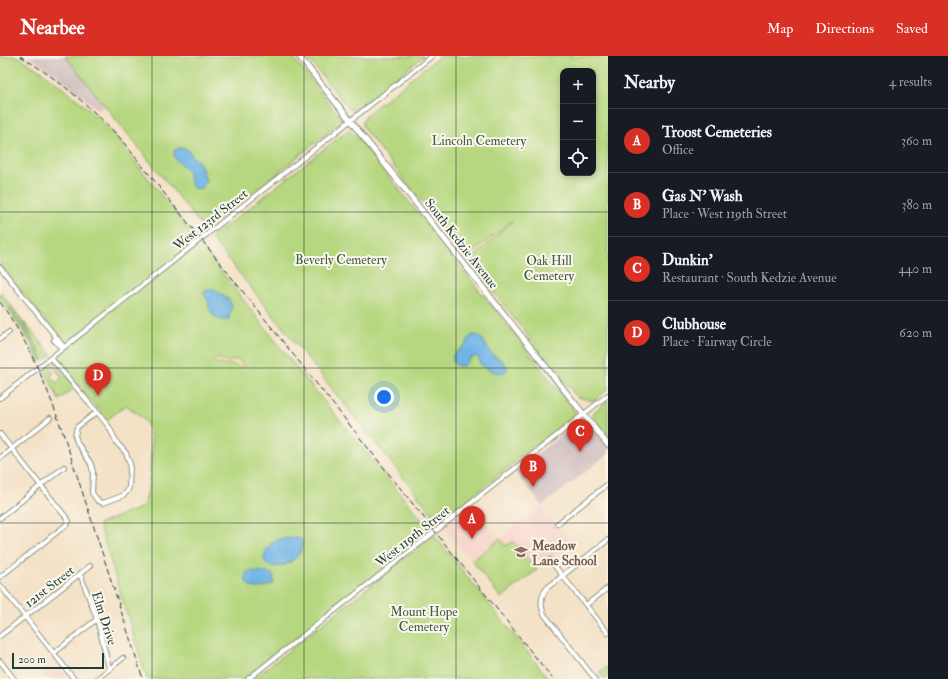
<!DOCTYPE html>
<meta charset="utf-8">
<style>
body{margin:0;font-family:"IM FELL Double Pica",serif;background:#20242c;color:#f1f3f6}
.controls{position:absolute;right:12px;top:12px;display:grid;overflow:hidden;border-radius:8px;box-shadow:0 2px 6px #0003}
.controls button{width:36px;height:36px;display:grid;place-items:center;padding:0;border:0;border-bottom:1px solid #363941;background:#171b24;color:#f1f3f6;font:20px sans-serif}
.scale{position:absolute;left:12px;bottom:10px;width:92px;box-sizing:border-box;padding-left:4px;border:2px solid #1f3d34;border-top:0;font-size:11px;line-height:14px;white-space:nowrap;color:#1f3d34;-webkit-text-stroke:3px #fbf7ec;paint-order:stroke}
.you{position:absolute;left:384px;top:341px;width:14px;height:14px;margin:-10px;border:3px solid #fff;border-radius:50%;background:#1a73e8;box-shadow:0 0 0 6px #1a73e833}
.badge{display:grid;place-items:center;width:26px;height:26px;border-radius:50%;background:#d93025;color:#fff;font-size:13px;font-weight:700}
.pin{position:absolute;translate:-50% -33px;filter:drop-shadow(0 1px 2px #0008)}
.pin::after{content:'';position:absolute;top:21px;width:14px;height:12px;background:inherit;clip-path:polygon(0 0,100% 0,50% 100%)}
.list{margin:0;padding:0;list-style:none}
h2{display:flex;justify-content:space-between;align-items:center;height:52px;margin:0;padding:0 16px;font-size:17px}
h2 small{font-size:13px;font-weight:400;color:#9ea1a6}
.list li{display:grid;grid-template-columns:26px 1fr auto;gap:12px;align-items:center;box-sizing:border-box;height:64px;padding:0 16px;border-top:1px solid #363941}
.list b{display:block;font-size:15px;white-space:nowrap}
.list p{margin:0;font-size:13px;white-space:nowrap;color:#9ea1a6}
.list em{font-size:13px;font-style:normal;color:#9ea1a6}
.icon{flex:none;width:22px;height:22px;fill:none;stroke:currentColor;stroke-width:2;stroke-linecap:round;stroke-linejoin:round}
.map{position:relative;flex:none;width:608px;height:623px;overflow:hidden}
header{display:flex;align-items:center;gap:24px;box-sizing:border-box;height:56px;padding:0 20px;background:#d93025;color:#fff}
header strong{font-size:19px}
nav{display:flex;gap:22px;margin-inline-start:auto;font-size:14px}
main{display:flex}
aside{flex:1;background:#171b24}
.map>svg:first-child{display:block}
.built{fill:#f7d1c7}
.industrial{fill:#d2bfc0}
.green{fill:#b6d77f;stroke:#6a8a5a;fill-rule:evenodd}
.forest{fill:#90b86e;stroke:#587a51}
.sand{fill:#eeda9e;stroke:#868c69}
.water{fill:#71b4e6;stroke:#48788d}
.lines{fill:none;stroke-linecap:round;stroke-linejoin:round}
.minor-casing{stroke:#8a907e;stroke-width:6}
.major-casing{stroke:#8a907e;stroke-width:7}
.minor{stroke:#fff;stroke-width:4}
.major{stroke:#fff;stroke-width:5}
.rail{stroke:#1f3d34;stroke-width:1;stroke-dasharray:6 3;stroke-linecap:butt}
.grid{fill:none;stroke:#1f3d34;stroke-width:1;stroke-opacity:0.55}
.labels{text-anchor:middle;stroke-width:4;stroke-linejoin:round;paint-order:stroke}
.park-label{font-size:13px;fill:#3d5c43;stroke:#fbf7ec}
.street-label{font-size:13px;fill:#1f3d34;stroke:#fbf7ec}
.education-label{font-size:13px;font-weight:bold;fill:#785e54;stroke:#fbf7ec;text-anchor:start}
</style>
<header>
<strong>Nearbee</strong>
<nav><a>Map</a><a>Directions</a><a>Saved</a></nav>
</header>
<main>
<div class="map">
<svg width="608" height="623" viewBox="0 0 608 623">
<rect width="100%" height="100%" fill="#fbf7ec"/>
<filter id="ink" filterUnits="userSpaceOnUse"><feTurbulence type="fractalNoise" baseFrequency=".025" numOctaves="2"/><feDisplacementMap in="SourceGraphic" scale="8" xChannelSelector="R" yChannelSelector="G"/><feConvolveMatrix kernelMatrix="1 2 1 2 8 2 1 2 1" color-interpolation-filters="sRGB"/></filter>
<filter id="wash" filterUnits="userSpaceOnUse"><feTurbulence type="fractalNoise" baseFrequency=".012" numOctaves="4" result="noise"/><feDisplacementMap in="SourceGraphic" scale="16" xChannelSelector="R" yChannelSelector="G"/><feGaussianBlur stdDeviation="0.9" result="paint"/><feColorMatrix in="noise" values="0 0 0 0 0 0 0 0 0 0 0 0 0 0 0 0 0 1.4 0 .05"/><feComposite in="paint" operator="in"/></filter>
<g filter="url(#wash)">
<rect width="100%" height="100%" fill="#f4e2c7"/>
<path class="built" d="M471,449l28,34 43,-33 29,37 -70,55 -57,-71z
M58,609l11,14h-22l-3,-3z"/>
<path class="industrial" d="M28,0h37l40,49 -6,5 -41,-34z
M584,361l24,30v7l-66,52 -27,-35z"/>
<path class="green" d="M0,0h17l24,15 37,29 25,23 19,22 177,226 132,160 -187,148h-97l-48,-155 41,-16 3,-3 4,-10c2,-19 10,-58 -2,-74 -5,-6 -13,-11 -19,-16l-19,15 -29,-35 -19,15 -14,-30 -2,1 -1,-3 6,-4 6,9 -3,3 5,7 6,-5 -12,-16h2l14,15 3,-2 -13,-16 11,-11 -67,-84z
M65,0h227l48,61 1,3 -2,4 -134,106z
M306,0h118l-68,54 -7,-1z
M440,0h168v333l-14,12 -17,-4 -108,-135 44,-42 -47,38 -99,-125c-6,-9 -6,-10 0,-19zM563,15h30v102h-30z
M348,74l11,9 216,272v4l-136,107 -228,-284z
M0,236l12,15 -3,3 -9,-12z
M24,266l28,33 -9,6z
M608,344v38l-16,-20 -1,-3z
M434,479l115,144h-296z
M500,483l6,7 7,-5 24,29 -36,28 -29,-37z
M606,611l2,3v7l-3,2 -6,-7z"/>
<path class="forest" d="M12,251c13,16 22,34 31,53l-4,3 -8,-19 -22,-34z"/>
<path class="sand" d="M217,302c4,2 8,1 12,4l8,-3 5,4 1,3 -3,2 -6,-3 -18,-1 -2,-3z"/>
<path class="water" d="M179,92h6l3,2 5,7 7,6 6,18 -4,7c-16,4 -10,-12 -16,-19 -5,-6 -13,-8 -12,-18z
M214,233l15,11 3,6 -4,14c-6,1 -14,-2 -17,-8 -3,-6 -1,-11 -7,-17l1,-4z
M475,279c9,2 10,12 16,18 6,7 12,4 16,15l-2,4c-8,3 -18,-3 -25,-8l-1,-5 -3,-3c-10,1 -11,18 -23,6v-7l12,-10 6,-9z
M299,482l3,3c1,8 -3,14 -9,19 -16,13 -40,6 -23,-15 2,-2 4,-4 7,-5 6,-2 15,-2 22,-2z
M250,515l16,1 7,3 1,8c-11,7 -32,9 -28,-10z"/>
</g>
<g filter="url(#ink)">
<g class="lines">
<g class="minor-casing">
<path id="minor" d="M0,211l64,80
M57,282l-3,2 8,9
M0,283l9,-7
M51,302l46,54
M0,342l432,-342
M97,356l12,15 8,16 9,10 4,11 -1,23 -2,5 -5,4 -19,7 -5,-2 -6,-8 1,-21 -2,-8 -13,-20 -3,-8 2,-9z
M0,378l69,87 -3,4 -66,52
M0,402l50,-40
M0,462l64,-51
M557,468l51,-40
M550,504l58,73
M80,518l17,45 12,49
M0,529l74,94
M586,549l22,-17
M0,580l90,-70
M54,597l43,-34
M0,605l14,18
M97,623l26,-21
M248,623l360,-284
M595,623l-51,-65c-4,-9 -4,-17 3,-26l61,-48"/>
</g>
<g class="major-casing">
<path id="major" d="M299,0l309,389"/>
</g>
<use href="#minor" class="minor"/>
<use href="#major" class="major"/>
<path class="rail" d="M20,0c38,23 70,50 100,82l433,541
M0,246c43,61 60,122 83,192 20,61 40,123 60,185"/>
</g>
</g>
<path class="grid" d="M152,0v623M304,0v623M456,0v623M0,156h608M0,312h608M0,467h608"/>
<defs>
<g id="school-bare" transform="scale(1.08)"><path d="M0-5L7-2L0 1L-7-2ZM-4 1L0 2.5L4 1V4Q0 6-4 4Z" fill="#8d6e63" stroke="#fbf7ec" stroke-width="2.5" paint-order="stroke"/></g>
</defs>
<g fill-rule="evenodd">
<use href="#school-bare" x="521" y="496"/>
</g>
<g class="labels">
<g class="park-label">
<text x="479" y="89">Lincoln Cemetery</text>
<text x="341" y="208">Beverly Cemetery</text>
<text x="549" y="209">Oak Hill<tspan x="549" dy="15">Cemetery</tspan></text>
<text x="424" y="560">Mount Hope<tspan x="424" dy="15">Cemetery</tspan></text>
</g>
<g class="street-label">
<text transform="translate(210 163) rotate(-38)" y="5">West 123rd Street</text>
<text transform="translate(462 187) rotate(52)" y="5">South Kedzie Avenue</text>
<text transform="translate(412 480) rotate(-38)" y="5">West 119th Street</text>
<text transform="translate(49 530) rotate(-38)" y="5">121st Street</text>
<text transform="translate(105 562) rotate(72)" y="5">Elm Drive</text>
</g>
<g class="education-label">
<text x="532" y="494">Meadow<tspan x="532" dy="15">Lane School</tspan></text>
</g>
</g>
</svg>
<div class="controls">
<button>+</button>
<button>−</button>
<button><svg class="icon" aria-label="locate" viewBox="0 0 24 24"><circle cx="12" cy="12" r="6"/><path d="M12 2v4M12 18v4M2 12h4M18 12h4"/></svg></button>
</div>
<div class="scale">200 m</div>
<div class="you"></div>
<div class="pin badge" style="left:472px;top:483px">A</div>
<div class="pin badge" style="left:533px;top:431px">B</div>
<div class="pin badge" style="left:580px;top:396px">C</div>
<div class="pin badge" style="left:98px;top:340px">D</div>
</div>
<aside>
<h2>Nearby<small>4 results</small></h2>
<ul class="list">
<li><span class="badge">A</span><div><b>Troost Cemeteries</b><p>Office</p></div><em>360 m</em></li>
<li><span class="badge">B</span><div><b>Gas N' Wash</b><p>Place · West 119th Street</p></div><em>380 m</em></li>
<li><span class="badge">C</span><div><b>Dunkin'</b><p>Restaurant · South Kedzie Avenue</p></div><em>440 m</em></li>
<li><span class="badge">D</span><div><b>Clubhouse</b><p>Place · Fairway Circle</p></div><em>620 m</em></li>
</ul>
</aside>
</main>
